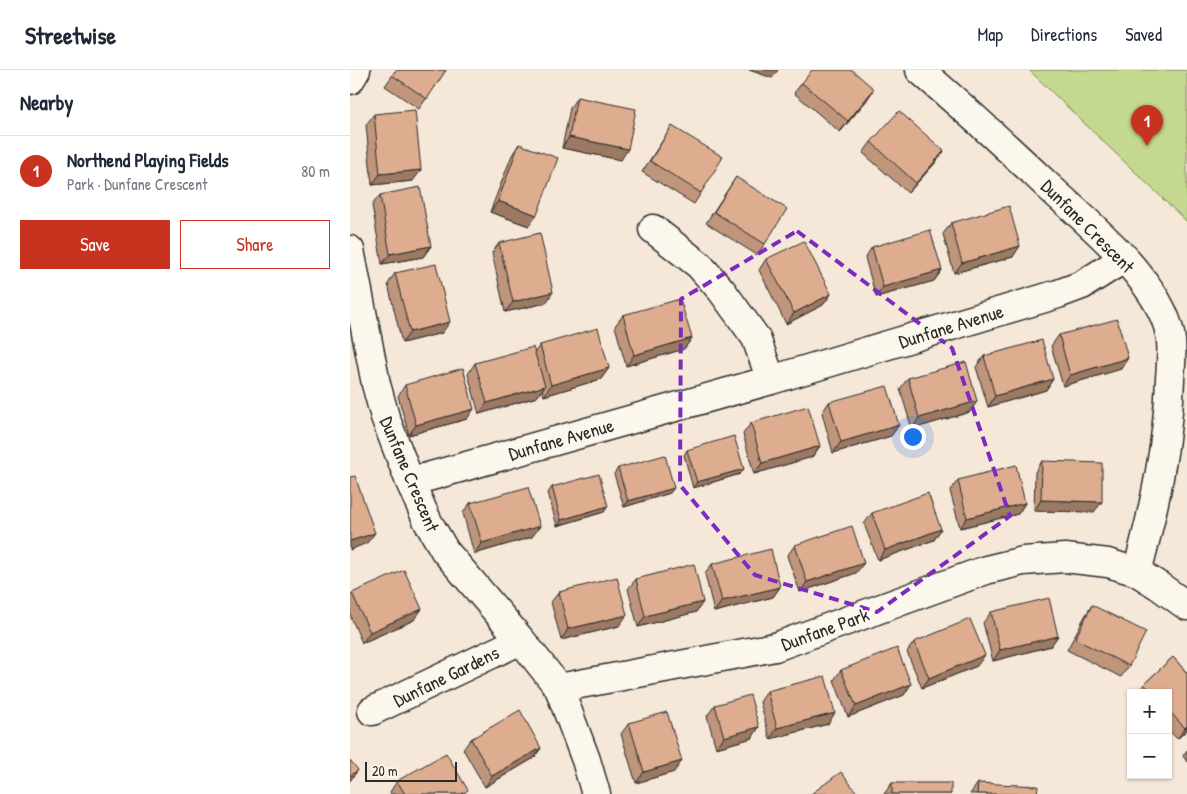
<!DOCTYPE html>
<meta charset="utf-8">
<style>
body{margin:0;font-family:"Patrick Hand",sans-serif;background:#f2f2f3;color:#1f2937}
.controls{position:absolute;right:15px;bottom:15px;display:grid;overflow:hidden;border-radius:0px;box-shadow:0 1px 4px #0004}
.controls button{width:45px;height:45px;display:grid;place-items:center;padding:0;border:0;border-bottom:1px solid #e0e1e3;background:#fff;color:#1f2937;font:25px sans-serif}
.scale{position:absolute;left:15px;bottom:12px;width:92px;box-sizing:border-box;padding-left:5px;border:2px solid #2b2b2b;border-top:0;font-size:14px;line-height:18px;white-space:nowrap;color:#2b2b2b;-webkit-text-stroke:4px #fbf7ec;paint-order:stroke}
.you{position:absolute;left:562px;top:366px;width:18px;height:18px;margin:-12px;border:4px solid #fff;border-radius:50%;background:#1a73e8;box-shadow:0 0 0 8px #1a73e833}
.badge{display:grid;place-items:center;width:32px;height:32px;border-radius:50%;background:#c8321e;color:#fff;font-size:16px;font-weight:700}
.pin{position:absolute;translate:-50% -41px;filter:drop-shadow(0 1px 2px #0008)}
.pin::after{content:'';position:absolute;top:26px;width:18px;height:15px;background:inherit;clip-path:polygon(0 0,100% 0,50% 100%)}
.list{margin:0;padding:0;list-style:none}
h2{display:flex;justify-content:space-between;align-items:center;height:65px;margin:0;padding:0 20px;font-size:21px}
h2 small{font-size:16px;font-weight:400;color:#747a83}
.list li{display:grid;grid-template-columns:32px 1fr auto;gap:15px;align-items:center;box-sizing:border-box;height:70px;padding:0 20px;border-top:1px solid #e0e1e3}
.list b{display:block;font-size:19px;white-space:nowrap}
.list p{margin:0;font-size:16px;white-space:nowrap;color:#747a83}
.list em{font-size:16px;font-style:normal;color:#747a83}
.actions{display:flex;gap:10px;padding:15px 20px}
.actions a{flex:1;padding:11px 0;border:1px solid #c8321e;border-radius:0px;text-align:center;font-size:18px;color:#c8321e}
.actions .main{background:#c8321e;color:#fff}
.map{position:relative;flex:none;width:837px;height:724px;overflow:hidden}
header{display:flex;align-items:center;gap:30px;box-sizing:border-box;height:70px;padding:0 25px;background:#fff;border-bottom:1px solid #e0e1e3}
header strong{font-size:24px}
nav{display:flex;gap:28px;margin-inline-start:auto;font-size:18px}
main{display:flex}
aside{flex:1;background:#fff}
.map>svg:first-child{display:block}
.green{fill:#c4d98e;stroke:#78825c}
.lines{fill:none;stroke-linecap:round;stroke-linejoin:round}
.minor-casing{stroke:#2b2b2b;stroke-width:31}
.minor{stroke:#fbf7ec;stroke-width:28}
.wall{fill:#bf957b;stroke:#2b2b2b}
.shaded-wall{fill:#9b7964;stroke:#2b2b2b}
.building{fill:#dead8f;stroke:#2b2b2b}
.marked{fill:none;stroke:#7b2cbf;stroke-width:4;stroke-dasharray:10 6;stroke-linejoin:round}
.labels{text-anchor:middle;stroke-width:4;stroke-linejoin:round;paint-order:stroke}
.street-label{font-size:19px;fill:#2b2b2b;stroke:#fbf7ec}
</style>
<header>
<strong>Streetwise</strong>
<nav><a>Map</a><a>Directions</a><a>Saved</a></nav>
</header>
<main>
<aside>
<h2>Nearby<small></small></h2>
<ul class="list">
<li><span class="badge">1</span><div><b>Northend Playing Fields</b><p>Park · Dunfane Crescent</p></div><em>80 m</em></li>
</ul>
<div class="actions"><a class="main">Save</a><a>Share</a></div>
</aside>
<div class="map">
<svg width="837" height="724" viewBox="0 0 837 724">
<rect width="100%" height="100%" fill="#f5e8d9"/>
<filter id="ink" filterUnits="userSpaceOnUse"><feTurbulence type="fractalNoise" baseFrequency=".02" numOctaves="2"/><feDisplacementMap in="SourceGraphic" scale="10" xChannelSelector="R" yChannelSelector="G"/><feConvolveMatrix kernelMatrix="1 2 1 2 8 2 1 2 1" color-interpolation-filters="sRGB"/></filter>
<g filter="url(#ink)">
<path class="green" d="M679,0h158v152z"/>
<g class="lines">
<g class="minor-casing">
<path id="minor" d="M570,0c44,38 87,77 129,117 39,36 110,93 121,147 3,14 1,30 0,45 -2,66 -16,130 -33,193
M0,10l6,-10
M303,159l46,36 23,26 34,47 15,42 287,-86 24,-9 43,-27
M0,180l26,134 9,33 25,65 18,40 17,29 76,89 38,48 27,72 10,34
M60,412l361,-102
M209,618l216,-41 211,-77 37,-9 42,-3 43,5 29,9 22,14 28,20
M22,641l149,-71"/>
</g>
<use href="#minor" class="minor"/>
</g>
<path class="wall" d="M46,0h50l-27,39 -34,-23z
M452,13l65,17 -27,32 -46,-39z
M227,27l44,63 -59,-12 8,-40z
M24,44l39,67 -41,4 -6,-60z
M322,56l29,67 -7,11 -52,-32z
M521,72l73,9 -8,11 -28,31 -45,-40z
M169,74l10,82 -39,-14 22,-57z
M386,107l29,67 -8,11 -51,-32z
M30,125l51,51 -8,11 -41,7 -10,-59z
M601,153l62,34 -59,16 -11,-39z
M149,173l47,60 -41,9 -13,-59z
M522,177l70,23 -8,11 -58,16 -11,-39z
M416,189l65,35 -8,11 -37,19 -27,-54z
M45,203l47,60 -40,10 -14,-59z
M273,245l69,23 -8,11 -58,17 -11,-40z
M709,265l62,34 -58,17 -12,-40z
M190,275l69,23 -8,11 -57,17 -2,-6 -5,7 -58,17 -11,-40 7,-11 60,-11z
M634,286l69,23 -7,11 -58,17 -12,-40z
M558,308l69,23 -7,11 -58,17 -12,-40z
M55,315l62,34 -58,16 -11,-39z
M479,332l70,23 -8,11 -58,17 -11,-40z
M401,353l69,23 -8,11 -58,17 -11,-40z
M337,380l53,24 -47,14 -9,-33z
M692,391l52,51 -60,-1 1,-39z
M268,398l52,25 -46,14 -10,-33z
M608,410l67,23 -7,11 -58,14 -10,-37z
M202,417l56,19 -4,6 -47,14 -9,-33z
M120,433l70,23 -8,11 -58,17 -11,-41z
M522,443l69,16 -7,11 -56,20 -14,-36z
M445,475l61,28 -56,19 -13,-36z
M362,494l68,23 -7,10 -59,15 -9,-38z
M286,509l67,23 -7,10 -58,15 -10,-38z
M209,522l60,34 -58,14 -10,-38z
M2,523l62,27 -52,23 -12,-28v-19z
M742,535l37,61 -8,11 -54,-27 18,-34z
M641,542l60,34 -58,15 -10,-38z
M564,572l63,24 -55,22 -15,-36z
M823,587l14,16v57l-10,9 -9,-10v-36h-30l6,-9z
M491,600l70,14 -7,11 -56,22 -14,-37z
M417,621l61,33 -58,15 -10,-37z
M365,635l44,22 -7,11 -36,10 -9,-32z
M279,653l45,49 -38,11 -15,-49z
M121,669l70,9 -7,10 -49,29 -22,-38z
M837,680v12l-4,-6z
M47,711l69,13h-75l-1,-2z
M542,713l59,11h-67z
M628,713l59,11h-67z"/>
<path class="shaded-wall" d="M399,0h29l-6,8z
M524,19l-7,11 -27,32 8,-11z
M219,67l59,12 -7,11 -59,-12z
M594,81l-8,11 -28,31 8,-10z
M71,100l-8,11 -41,4 8,-11z
M148,131l39,14 -8,11 -39,-14z
M81,176l-8,11 -41,7 8,-10z
M670,176l-7,11 -59,16 8,-10z
M592,200l-8,11 -58,16 7,-10z
M203,222l-7,11 -41,9 8,-10z
M481,224l-8,11 -37,19 8,-11z
M100,252l-8,11 -40,10 8,-11z
M342,268l-8,11 -58,17 8,-11z
M778,288l-7,11 -58,17 7,-11z
M259,298l-8,11 -57,17 7,-11z
M703,309l-7,11 -58,17 7,-11z
M195,316l-8,11 -58,17 8,-11z
M627,331l-7,11 -58,17 7,-11z
M124,339l-7,10 -58,16 7,-10z
M549,355l-8,11 -58,17 8,-11z
M470,376l-8,11 -58,17 8,-11z
M394,399l-4,5 -47,14 4,-6z
M324,418l-4,5 -46,14 4,-6z
M691,430l61,2 -8,10 -60,-1z
M675,433l-7,11 -58,14 7,-10z
M258,436l-4,6 -47,14 4,-6z
M190,456l-8,11 -58,17 8,-11z
M591,459l-7,11 -56,20 7,-10z
M25,463l-8,10 -17,7v-9z
M514,493l-8,10 -56,19 7,-10z
M430,517l-7,10 -59,15 8,-11z
M353,532l-7,10 -58,15 7,-11z
M72,539l-8,11 -52,23 8,-11z
M277,545l-8,11 -58,14 7,-11z
M708,566l-7,10 -58,15 7,-11z
M635,585l-8,11 -55,22 7,-10z
M561,614l-7,11 -56,22 8,-11z
M485,643l-7,11 -58,15 7,-11z
M837,656v4l-10,9 8,-11z
M409,657l-7,11 -36,10 8,-11z
M191,678l-7,10 -49,29 7,-11z
M332,691l-8,11 -38,11 8,-11z
M8,700l-8,11v-5z"/>
<path class="building" d="M46,0h50l-19,29 -35,-24z
M462,0h40l22,19 -26,32 -46,-38z
M227,27l59,12 -8,40 -59,-12z
M65,40l6,60 -41,4 -6,-60z
M549,41l45,40 -28,32 -45,-41z
M322,56l51,31 -22,36 -51,-32z
M169,74l39,14 -21,57 -39,-14z
M386,107l51,32 -22,35 -51,-32z
M70,117l11,59 -41,8 -10,-59z
M659,136l11,40 -58,17 -11,-40z
M580,160l12,40 -59,17 -11,-40z
M190,163l13,59 -40,10 -14,-59z
M454,171l27,53 -37,19 -28,-54z
M86,194l14,58 -40,10 -15,-59z
M330,229l12,39 -58,17 -11,-40z
M767,249l11,39 -58,17 -11,-40z
M248,258l11,40 -58,17 -11,-40z
M692,270l11,39 -58,17 -11,-40z
M183,277l12,39 -58,17 -12,-40z
M616,292l11,39 -58,17 -11,-40z
M113,298l11,41 -58,16 -11,-40z
M537,316l12,39 -58,17 -12,-40z
M458,336l12,40 -58,17 -11,-40z
M384,366l10,33 -47,13 -10,-32z
M315,385l9,33 -46,13 -10,-33z
M692,391l60,2v39l-61,-2z
M666,395l9,38 -58,15 -9,-38z
M249,404l9,32 -47,14 -9,-33z
M5,406l20,57 -25,8v-64z
M178,417l12,39 -58,17 -12,-40z
M578,423l13,36 -56,21 -13,-37z
M502,456l12,37 -57,19 -12,-37z
M421,479l9,38 -58,14 -10,-37z
M344,494l9,38 -58,14 -9,-37z
M54,500l18,39 -52,23 -18,-39z
M267,507l10,38 -59,14 -9,-37z
M699,528l9,38 -58,14 -9,-38z
M742,535l54,27 -17,34 -54,-27z
M620,549l15,36 -56,23 -15,-36z
M547,578l14,36 -55,22 -15,-36z
M823,587l14,16v53l-2,2 -17,-18v-17h-16l-8,-9z
M475,606l10,37 -58,15 -10,-37z
M400,625l9,32 -35,10 -9,-32z
M170,640l21,38 -49,28 -21,-37z
M317,642l15,49 -38,11 -15,-49z
M96,683l22,37 -6,4h-57l-8,-13z
M0,690l8,10 -8,6z
M491,702l17,22h-47z
M542,713h59v11h-59z
M628,713l60,3 -1,8h-60z"/>
</g>
<path class="marked" d="M447,161l155,117 58,168 -133,96 -122,-37 -75,-90 1,-186z"/>
<g class="labels">
<g class="street-label">
<text transform="translate(738 156) rotate(45)" y="7">Dunfane Crescent</text>
<text transform="translate(601 256) rotate(-17)" y="7">Dunfane Avenue</text>
<text transform="translate(211 369) rotate(-16)" y="7">Dunfane Avenue</text>
<text transform="translate(60 404) rotate(67)" y="7">Dunfane Crescent</text>
<text transform="translate(475 559) rotate(-20)" y="7">Dunfane Park</text>
<text transform="translate(96 606) rotate(-26)" y="7">Dunfane Gardens</text>
</g>
</g>
</svg>
<div class="controls">
<button>+</button>
<button>−</button>
</div>
<div class="scale">20 m</div>
<div class="you"></div>
<div class="pin badge" style="left:797px;top:76px">1</div>
</div>
</main>
